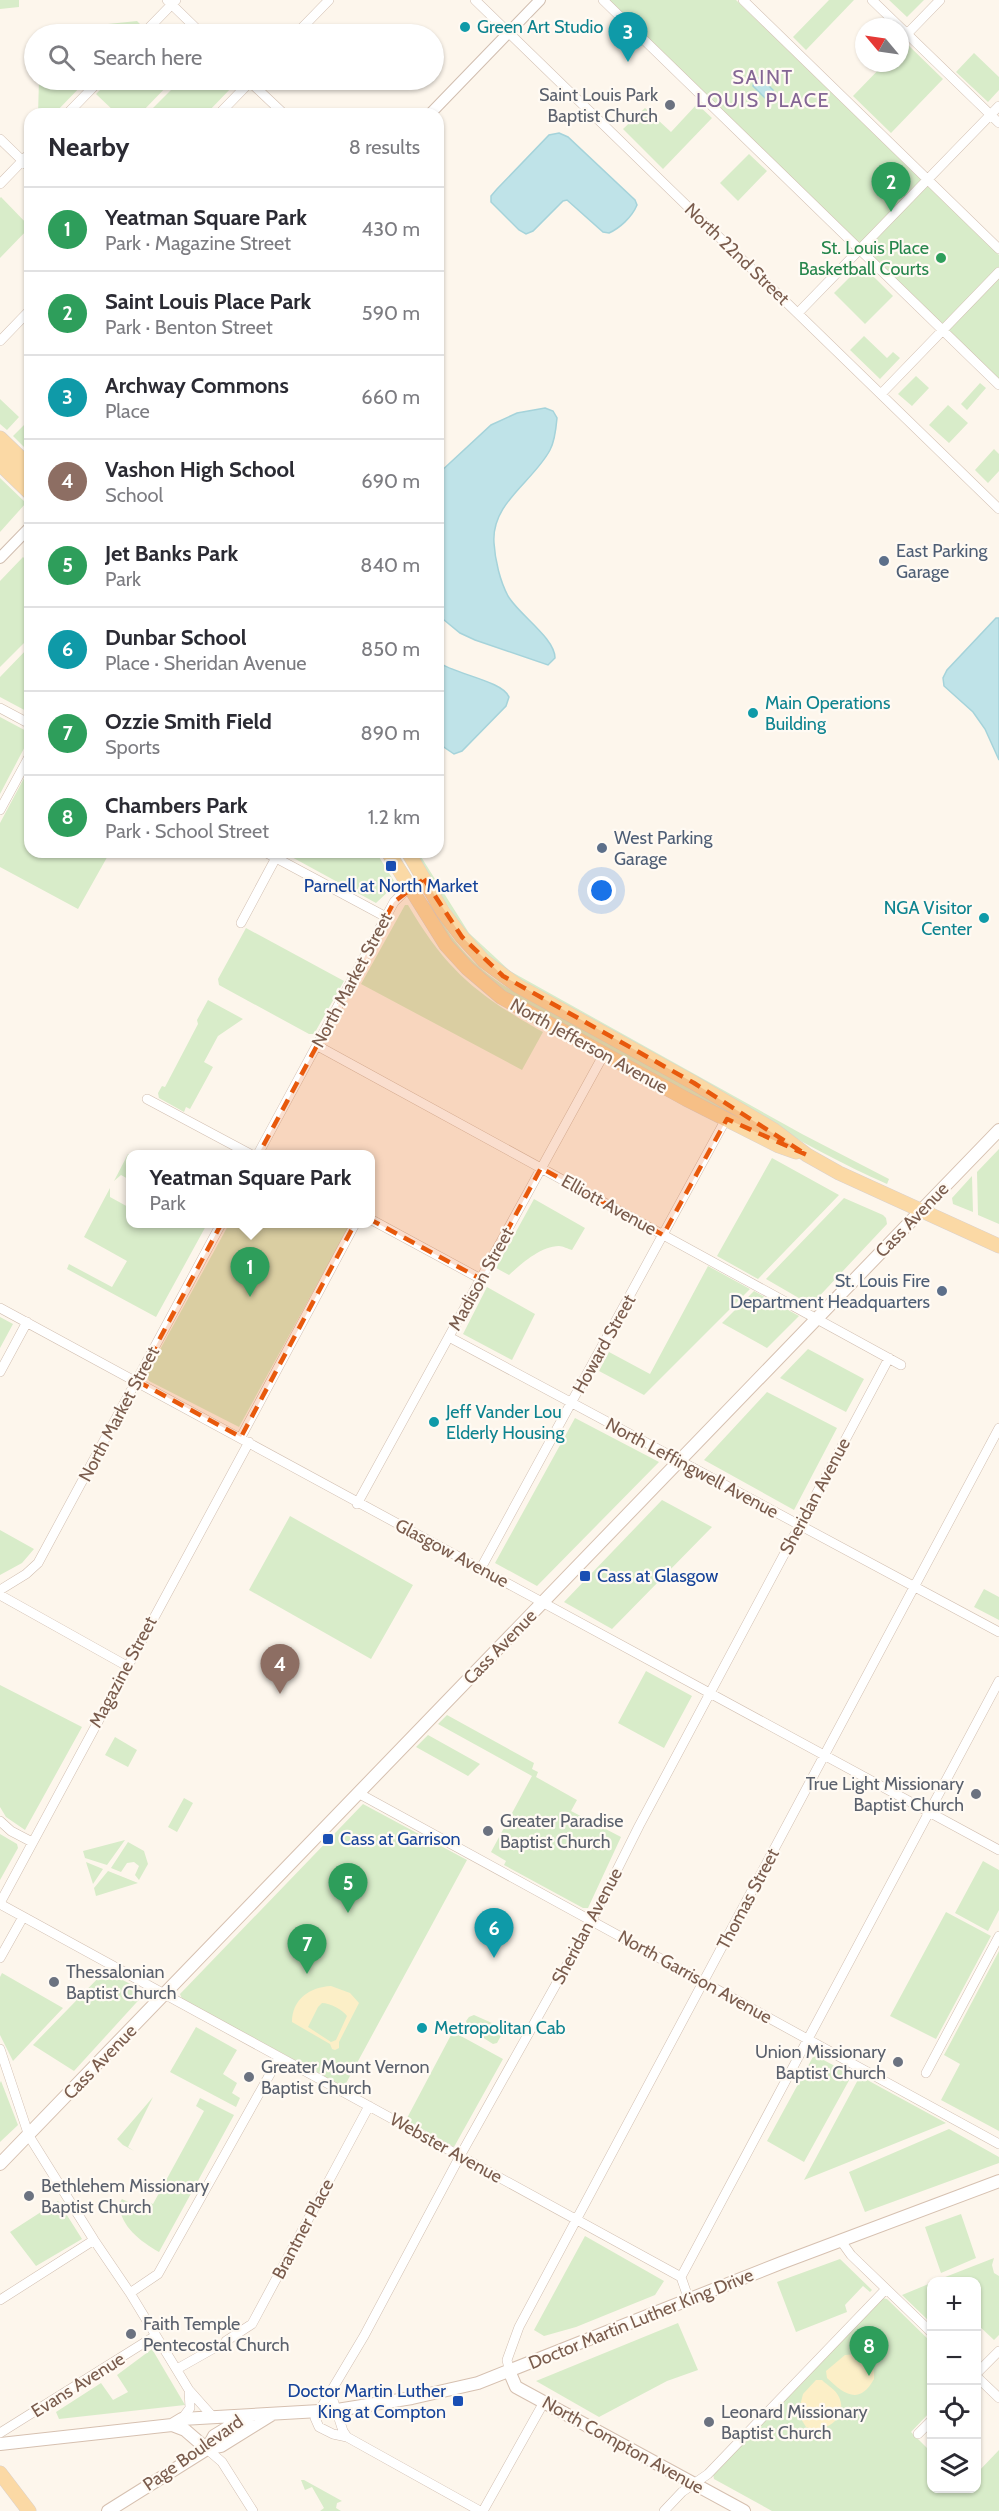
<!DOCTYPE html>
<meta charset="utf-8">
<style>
body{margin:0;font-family:Cabin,sans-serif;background:#f7f7f7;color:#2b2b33}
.controls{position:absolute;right:18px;bottom:18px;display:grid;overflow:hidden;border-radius:12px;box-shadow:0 2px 4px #0004}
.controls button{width:54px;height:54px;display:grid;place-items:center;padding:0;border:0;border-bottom:2px solid #e1e1e2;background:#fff;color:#2b2b33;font:30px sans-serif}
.compass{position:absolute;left:855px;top:18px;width:54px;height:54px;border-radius:50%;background:#fff;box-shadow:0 2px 4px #0004;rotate:299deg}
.you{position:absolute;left:602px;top:891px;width:21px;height:21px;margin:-15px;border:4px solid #fff;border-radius:50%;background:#1a73e8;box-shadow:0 0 0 9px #1a73e833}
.badge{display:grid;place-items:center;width:39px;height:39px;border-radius:50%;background:#0f766e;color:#fff;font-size:20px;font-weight:700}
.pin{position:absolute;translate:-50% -50px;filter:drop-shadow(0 2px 3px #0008)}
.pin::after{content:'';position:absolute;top:32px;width:21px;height:18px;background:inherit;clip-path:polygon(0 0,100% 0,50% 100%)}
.popup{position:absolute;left:126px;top:1150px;width:249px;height:78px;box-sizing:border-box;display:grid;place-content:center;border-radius:12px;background:#fff;filter:drop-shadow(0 2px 4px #0005);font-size:20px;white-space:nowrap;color:#7c7c81}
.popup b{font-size:22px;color:#2b2b33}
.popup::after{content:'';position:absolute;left:50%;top:100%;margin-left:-12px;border:12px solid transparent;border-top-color:#fff}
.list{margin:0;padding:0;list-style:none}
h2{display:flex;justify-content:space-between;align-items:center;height:78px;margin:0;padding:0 24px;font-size:26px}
h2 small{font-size:20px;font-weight:400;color:#7c7c81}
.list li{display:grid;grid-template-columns:39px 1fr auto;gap:18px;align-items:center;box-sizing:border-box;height:84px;padding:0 24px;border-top:2px solid #e1e1e2}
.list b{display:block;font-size:22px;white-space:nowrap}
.list p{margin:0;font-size:20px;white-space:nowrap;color:#7c7c81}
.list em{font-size:20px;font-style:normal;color:#7c7c81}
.icon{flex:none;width:33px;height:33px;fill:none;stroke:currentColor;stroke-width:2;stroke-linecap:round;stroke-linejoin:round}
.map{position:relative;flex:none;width:999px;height:2511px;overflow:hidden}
.search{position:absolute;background:#fff;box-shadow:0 2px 4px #0004;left:24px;top:24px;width:420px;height:66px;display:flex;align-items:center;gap:15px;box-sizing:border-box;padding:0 21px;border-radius:33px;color:#7c7c81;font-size:22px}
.panel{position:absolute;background:#fff;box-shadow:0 2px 4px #0004;left:24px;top:108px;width:420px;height:750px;border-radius:18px}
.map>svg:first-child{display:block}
.green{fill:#d8ecc9}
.sand{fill:#fcefc7;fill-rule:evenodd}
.water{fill:#bfe3e8;stroke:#a5d3da;stroke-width:1.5}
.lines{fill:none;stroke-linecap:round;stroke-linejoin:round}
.minor-casing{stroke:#d1beb0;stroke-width:10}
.tertiary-casing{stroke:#d1beb0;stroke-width:12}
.secondary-casing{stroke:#d6c0b0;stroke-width:14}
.primary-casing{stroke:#dad1cd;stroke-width:15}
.minor{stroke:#fff;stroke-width:9}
.tertiary{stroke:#fff;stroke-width:10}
.secondary{stroke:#fff;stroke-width:12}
.primary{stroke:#fbd9a5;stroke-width:14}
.marked{fill:#e8590c;fill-opacity:0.2;stroke:#e8590c;stroke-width:4.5;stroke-dasharray:12 8;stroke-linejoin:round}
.culture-dot{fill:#0f9aa8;stroke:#fffaf3;stroke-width:2}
.worship-dot{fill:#6b7280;stroke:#fffaf3;stroke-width:2}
.leisure-dot{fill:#2e9e5b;stroke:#fffaf3;stroke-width:2}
.service-dot{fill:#5c6f8a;stroke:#fffaf3;stroke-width:2}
.transit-dot{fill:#1a4fb4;stroke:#fffaf3;stroke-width:2}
.labels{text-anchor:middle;stroke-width:4.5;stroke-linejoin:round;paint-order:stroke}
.culture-label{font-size:18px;fill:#0d838f;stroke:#fffaf3;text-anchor:start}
.worship-label{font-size:18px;fill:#5b616d;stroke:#fffaf3;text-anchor:start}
.leisure-label{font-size:18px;fill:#27864d;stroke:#fffaf3;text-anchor:end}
.street-label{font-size:18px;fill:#7a5c4d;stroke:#fffaf3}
.service-label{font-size:18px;fill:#4e5e75;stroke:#fffaf3;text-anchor:start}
.transit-label{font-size:18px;fill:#164399;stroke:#fffaf3;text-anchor:start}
.neighbourhood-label{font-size:20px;letter-spacing:1.5px;fill:#846695;stroke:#fffaf3}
</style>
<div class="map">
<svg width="999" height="2511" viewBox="0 0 999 2511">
<rect width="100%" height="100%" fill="#fdf6ec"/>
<path class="green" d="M0,0h19v7l-19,2z
M609,0h127l263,255v124z
M829,0h25l-48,50 -13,-13z
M889,0h35l-17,17z
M137,21l3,3 -10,10h-90v-3z
M905,42l38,37 -52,54 -38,-37 32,-33h15v-16z
M974,53l25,24v13l-11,12 -32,-30z
M39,80h48l-33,34h-16z
M110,80h63l-33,34h-23l-21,-20z
M181,80h56l-2,4 -29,30h-59z
M697,104l15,14 -49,51 -40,-40 22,-21 26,24z
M749,154l18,17 -29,30 -18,-18z
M1,197l29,30 -30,31v-60z
M862,265l31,31 -28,28 -31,-31z
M864,336l23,22 6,-6 7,6 -20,21 -30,-29z
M916,376l13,12 -17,18 -14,-12z
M980,383l6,5 -19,22 -6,-6z
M0,399l19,18 -12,13 -7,-6z
M948,405l20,18 -19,20 -20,-18z
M27,422l3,3v28l-17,-17z
M994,449l5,5v17l-11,12 -13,-13z
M0,478l26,25 -26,29z
M23,557l7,7v73l-30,30v-86z
M30,646v67l-30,-16v-20z
M0,717l30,16v4l-30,57z
M30,767v85h80l-32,57 -78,-42v-44z
M287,852h89l18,29v5l-18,17 -88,-48z
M416,852h2l51,81 41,38 292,163 87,45 -2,5c-82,-36 -158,-85 -236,-129 -49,-27 -113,-57 -156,-93 -35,-29 -56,-72 -79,-110z
M422,896c14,12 21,30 33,45 28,36 64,56 105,73l212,120 -53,-24 -202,-109 -35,-25 -37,-40z
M405,905h3c39,66 69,90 135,127l-21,38 -161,-86z
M246,928l98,53 -30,53h-5l-90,-49 -1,-6z
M208,1000l35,19 -25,17 -14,26 9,5 -23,42 -4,-2 -2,5 -25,-14 -1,-5 4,-7 3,1 33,-63 -1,-4z
M999,1149v75l-21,-9 -1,-43z
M128,1154l2,1v25l-9,-5 -7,6z
M772,1158l67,37 -81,84 -41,-23z
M972,1176l1,36 -20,-8 -1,-6z
M110,1188v9l20,11v16h77l-51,93 -89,-48 2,-5 43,23 15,-26 -43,-24z
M844,1198l39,17 3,3 1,6 -76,81 -45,-26z
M534,1199l51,29 -13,22c-4,-1 -9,-4 -13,-4 -18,0 -38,18 -50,29l-13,-7z
M229,1224h121l-111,203 -90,-46 -3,-6z
M708,1266l42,23 -106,106 -45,-24 10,-19 41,22z
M487,1287l48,27 -23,46 -49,-26z
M754,1291l45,25 -32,32 -45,-25z
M0,1317l13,7 -13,24z
M808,1349l56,30 -18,33 -66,-34z
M767,1392l70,36 -43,82 -90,-50z
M575,1418l84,44 -122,124 -42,-23z
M662,1500l50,27 -100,102 -48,-27z
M290,1516l123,69 -42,74 -122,-69z
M0,1530l34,19 -12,14 -22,12z
M984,1589l15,8v23l-25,-13z
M646,1671l46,25 -28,52 -46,-25z
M0,1685l82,42 -57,103 -19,-13 -6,-10z
M447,1715l87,48 -2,6 6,3 -2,5 41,23 -6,11 50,26 -33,71h-5l-79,-43 2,-4 -15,-9 41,-76 -94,-52z
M428,1735l52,29 -12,12 -52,-29z
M115,1737l22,13 -9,17 -23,-12z
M184,1798l9,5 -16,29 -9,-5z
M363,1804l104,56 -123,227 -162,-88 -2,-5z
M0,1834l17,10 1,4 -18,32z
M125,1840l-18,25 -22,-7 -2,-7z
M128,1842l16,9 4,13 -9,16 -4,-5 4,-9 -5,-4 -7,1 -6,9 -10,-4z
M983,1861l16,9v40l-11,21 -33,-18z
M86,1862l17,7 -10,15z
M108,1871l30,12 -42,13 -2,-8z
M946,1912l45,24 -55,103 -46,-23z
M999,1951v180l-58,-31 19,-36 -16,-9z
M105,1971l41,21 -72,79 -41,-26z
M2,1973l61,35 -50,53 -13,-26v-58z
M474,2015l27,12 2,5 -6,11 -4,1 -25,-16 -2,-7 3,-4z
M196,2027l41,23 -14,24 14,9 -5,10 8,5 -4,9 -66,-35z
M451,2035h8l44,24 -49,88 -48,-27z
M814,2055l38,20 -48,87 -37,-21z
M860,2076l86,47 -142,57z
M1,2081l17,44 -18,17v-59z
M153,2097l-25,50 6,4 -11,-6 -6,-6z
M200,2098l34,17 -75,137c-19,-11 -38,-25 -40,-48l3,-5 20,10 4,-8 7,3 51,-93 -8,-5z
M949,2129l50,28v6l-134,49 -16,-40z
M58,2201l24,38 -46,27 -26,-34z
M961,2214l15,44 -35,15 -16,-46z
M585,2236l79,45 -9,14 -79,32 -32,9 -10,-6z
M994,2258l-2,7 2,8 5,3v59l-5,5 -17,-16 -1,-42 -41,-1z
M840,2259l32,31 -2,2 -7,-6 -18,19 2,7 -51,20 -19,-50z
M931,2283v40l-29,-28z
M882,2298l5,1 44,43v69l-20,21 20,20 1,36h44l1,-15 22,-23v61h-227l-58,-32 -1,-5z
M678,2323l20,47 -31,11 -68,36 -63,-36z
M152,2349l33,56 -126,14 -3,-7 45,-29 12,17 15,-8 -11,-17z
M301,2480h3l38,21 -5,2 -1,5 5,3h-21l4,-3 -12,-21 -7,3z"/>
<path class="sand" d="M331,1986l19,7 9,10 -20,39v6l-4,2 -3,-1 -2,-5 -38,-22c0,-23 18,-35 39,-36zM322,2003c8,0 21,7 25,13l-11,24 -5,2 -23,-15 10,-20z
M858,2354c12,5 17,12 16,25 -15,27 -30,15 -47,-1l-1,-7 19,-16z
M816,2380h6c5,5 14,10 17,17 10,21 -15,38 -33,30l-8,-13 5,-20z"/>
<path class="water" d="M755,78h6l12,12v7l-8,1 -12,-12z
M559,133l9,4 67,63 2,5c-5,12 -17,23 -28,28l-6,-1 -36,-32 -4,1 -30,30 -7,3 -7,-4 -28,-28v-6l6,-7 52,-54z
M545,408l8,3 4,7c-1,11 -2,23 -7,32 -17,32 -59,53 -56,93 1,17 6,38 14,53 11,19 47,42 47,62l-7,7 -73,-25 -15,-7 -22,-18v-141l53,-49 26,-12z
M996,618h3v142l-14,-31 -12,-17 -29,-26 -1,-8 4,-8z
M438,662c16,12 65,19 71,35l-3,9 -44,45 -8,3 -16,-11z"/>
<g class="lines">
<g class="minor-casing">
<path id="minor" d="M167,0l35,34
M475,0l524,509
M603,0l396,385
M743,0l256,249
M872,0l127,123
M143,34l33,-34
M296,34l33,-34
M907,34l33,-34
M248,80l36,34
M67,114l33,-34
M219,114l33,-34
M0,139l30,29
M0,184l30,-31
M798,313l201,-207
M0,341l30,-31
M881,394l118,-122
M0,708l30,16
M0,810l30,-55
M265,852l121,65
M241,923l38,-71
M316,1045l585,320
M147,1099l103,55
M258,1154l136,-252 9,-9 21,-14
M370,1219l111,60
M0,1308l999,542
M449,1337l550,295
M0,1372l27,-50
M241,1437l114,-213
M357,1504l247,-450
M481,1568l245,-449
M0,1590l26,-16 12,-11 183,-339
M0,1595l127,71
M358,1793l641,351
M0,1821l11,10 21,11
M0,1903l249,-461
M0,1904l681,373 8,23
M0,1958l23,-41
M0,2049l29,87 65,104 36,53 59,97 24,27
M926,2073l73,-137
M841,2241l10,14 81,78
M681,2277l318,-596
M130,2293l28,-19 121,-216
M0,2300l94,-60
M226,2341l26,-17 117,-218
M177,2369l39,-22
M510,2373l-3,-13 12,-33 480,-899
M976,2374l23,-23
M976,2376l23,22
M331,2394l12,37 4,6
M182,2419l8,-11 -1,-18
M0,2433l155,-97
M918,2434l14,-14
M207,2449l15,13 31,49
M480,2511l-133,-74 -14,-3 -14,-7 -4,-9 49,-82 96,-180 132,-236 47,-94 250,-468
M483,2511l61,-109
M664,2511l18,-19 26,-18 178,-185"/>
</g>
<g class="tertiary-casing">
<path id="tertiary" d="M430,114l110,-114
M0,558l30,-31"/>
</g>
<g class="secondary-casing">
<path id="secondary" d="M0,2164l999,-1034
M510,2373l6,14 228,124
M172,2425l13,5 22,19
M0,2444l172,-19 10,-6 155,-9 75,-12 66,-15 303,-120 218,-82
M207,2449l14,-3 50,-31
M108,2511l99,-62 7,-13 33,-20"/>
</g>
<g class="primary-casing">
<path id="primary" d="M0,438l30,29
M0,453l30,25
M0,464l30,29
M388,852l58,93 21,23 34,29 185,102 93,47 17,6
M408,852l35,60 19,25 22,24 34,25 176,97 80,47 33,25 32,18 160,73
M0,2473l29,38"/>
</g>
<use href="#minor" class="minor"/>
<use href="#tertiary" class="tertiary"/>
<use href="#secondary" class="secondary"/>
<use href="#primary" class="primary"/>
</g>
<path class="marked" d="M424,879l38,58 41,39 191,107 113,72 -80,-36 -64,116 -122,-67 -60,111 -121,-65 -119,223 -104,-56 257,-479z"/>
<g class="culture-dot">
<circle cx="465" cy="27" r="6"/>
<circle cx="753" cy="713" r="6"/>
<circle cx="984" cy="918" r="6"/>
<circle cx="434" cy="1422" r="6"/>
<circle cx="422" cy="2028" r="6"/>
</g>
<g class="worship-dot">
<circle cx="670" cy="105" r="6"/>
<circle cx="976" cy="1794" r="6"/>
<circle cx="488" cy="1831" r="6"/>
<circle cx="54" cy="1982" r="6"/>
<circle cx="898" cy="2062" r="6"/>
<circle cx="249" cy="2077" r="6"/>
<circle cx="29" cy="2196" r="6"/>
<circle cx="131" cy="2334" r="6"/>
<circle cx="709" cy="2422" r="6"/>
</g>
<circle class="leisure-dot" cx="941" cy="258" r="6"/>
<g class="service-dot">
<circle cx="884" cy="561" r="6"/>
<circle cx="602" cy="848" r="6"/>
<circle cx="942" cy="1291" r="6"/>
</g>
<g class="transit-dot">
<rect x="385" y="860" width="12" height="12" rx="3"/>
<rect x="579" y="1570" width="12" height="12" rx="3"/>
<rect x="322" y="1833" width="12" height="12" rx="3"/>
<rect x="452" y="2395" width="12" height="12" rx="3"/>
</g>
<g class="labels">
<g class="culture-label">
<text x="477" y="33">Green Art Studio</text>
<text x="765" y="709">Main Operations<tspan x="765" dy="21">Building</tspan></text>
<text x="972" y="914" text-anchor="end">NGA Visitor<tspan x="972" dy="21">Center</tspan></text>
<text x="446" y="1418">Jeff Vander Lou<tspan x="446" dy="21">Elderly Housing</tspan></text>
<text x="434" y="2034">Metropolitan Cab</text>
</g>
<g class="worship-label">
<text x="658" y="101" text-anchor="end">Saint Louis Park<tspan x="658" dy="21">Baptist Church</tspan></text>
<text x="964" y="1790" text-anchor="end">True Light Missionary<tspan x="964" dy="21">Baptist Church</tspan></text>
<text x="500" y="1827">Greater Paradise<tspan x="500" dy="21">Baptist Church</tspan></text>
<text x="66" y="1978">Thessalonian<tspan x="66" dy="21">Baptist Church</tspan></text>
<text x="886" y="2058" text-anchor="end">Union Missionary<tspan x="886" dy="21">Baptist Church</tspan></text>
<text x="261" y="2073">Greater Mount Vernon<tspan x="261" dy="21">Baptist Church</tspan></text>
<text x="41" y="2192">Bethlehem Missionary<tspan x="41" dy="21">Baptist Church</tspan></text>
<text x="143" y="2330">Faith Temple<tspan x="143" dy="21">Pentecostal Church</tspan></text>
<text x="721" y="2418">Leonard Missionary<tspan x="721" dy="21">Baptist Church</tspan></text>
</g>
<g class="leisure-label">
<text x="929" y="254">St. Louis Place<tspan x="929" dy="21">Basketball Courts</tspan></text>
</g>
<g class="street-label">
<text transform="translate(737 254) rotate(44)" y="6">North 22nd Street</text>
<text transform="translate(352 980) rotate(-62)" y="6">North Market Street</text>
<text transform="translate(589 1046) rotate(29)" y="6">North Jefferson Avenue</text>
<text transform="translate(609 1205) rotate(29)" y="6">Elliott Avenue</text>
<text transform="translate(912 1220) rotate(-46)" y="6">Cass Avenue</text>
<text transform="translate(481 1279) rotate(-61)" y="6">Madison Street</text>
<text transform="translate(604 1344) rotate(-61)" y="6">Howard Street</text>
<text transform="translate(119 1414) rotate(-62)" y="6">North Market Street</text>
<text transform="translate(692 1468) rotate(28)" y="6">North Leffingwell Avenue</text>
<text transform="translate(815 1496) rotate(-62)" y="6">Sheridan Avenue</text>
<text transform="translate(452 1553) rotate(28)" y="6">Glasgow Avenue</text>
<text transform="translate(500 1647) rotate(-46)" y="6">Cass Avenue</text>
<text transform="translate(123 1672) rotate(-62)" y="6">Magazine Street</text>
<text transform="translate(748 1899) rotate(-62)" y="6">Thomas Street</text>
<text transform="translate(587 1926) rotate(-62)" y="6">Sheridan Avenue</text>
<text transform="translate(695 1977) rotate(29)" y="6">North Garrison Avenue</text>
<text transform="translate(100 2062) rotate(-46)" y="6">Cass Avenue</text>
<text transform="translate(446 2148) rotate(29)" y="6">Webster Avenue</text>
<text transform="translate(303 2229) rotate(-62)" y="6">Brantner Place</text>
<text transform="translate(641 2319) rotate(-22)" y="6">Doctor Martin Luther King Drive</text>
<text transform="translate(78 2385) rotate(-32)" y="6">Evans Avenue</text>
<text transform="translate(623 2445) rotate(29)" y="6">North Compton Avenue</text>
<text transform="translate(193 2453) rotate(-35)" y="6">Page Boulevard</text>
</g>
<g class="service-label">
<text x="896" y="557">East Parking<tspan x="896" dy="21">Garage</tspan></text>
<text x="614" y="844">West Parking<tspan x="614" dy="21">Garage</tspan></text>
<text x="930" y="1287" text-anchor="end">St. Louis Fire<tspan x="930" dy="21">Department Headquarters</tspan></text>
</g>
<g class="transit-label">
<text x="391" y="892" text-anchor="middle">Parnell at North Market</text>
<text x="597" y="1582">Cass at Glasgow</text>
<text x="340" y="1845">Cass at Garrison</text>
<text x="446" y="2397" text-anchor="end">Doctor Martin Luther<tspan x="446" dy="21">King at Compton</tspan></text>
</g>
<g class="neighbourhood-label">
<text x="763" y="84">SAINT<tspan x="763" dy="23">LOUIS PLACE</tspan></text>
</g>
</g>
</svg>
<div class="controls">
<button>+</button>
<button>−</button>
<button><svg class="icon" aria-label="locate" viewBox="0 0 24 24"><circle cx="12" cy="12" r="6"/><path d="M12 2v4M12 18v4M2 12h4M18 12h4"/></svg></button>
<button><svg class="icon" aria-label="layers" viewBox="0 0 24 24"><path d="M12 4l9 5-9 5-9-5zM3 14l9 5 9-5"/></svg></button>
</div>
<svg class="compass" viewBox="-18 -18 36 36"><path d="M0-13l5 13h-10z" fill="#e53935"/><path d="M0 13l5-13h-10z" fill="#7c7c81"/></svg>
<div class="you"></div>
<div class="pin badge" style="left:250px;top:1297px;background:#2e9e5b">1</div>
<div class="popup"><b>Yeatman Square Park</b>Park</div>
<div class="pin badge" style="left:891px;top:212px;background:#2e9e5b">2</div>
<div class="pin badge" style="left:628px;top:62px;background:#0f9aa8">3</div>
<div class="pin badge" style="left:280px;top:1694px;background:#8d6e63">4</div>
<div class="pin badge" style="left:348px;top:1913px;background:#2e9e5b">5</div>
<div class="pin badge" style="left:494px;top:1958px;background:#0f9aa8">6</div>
<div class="pin badge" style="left:307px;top:1974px;background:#2e9e5b">7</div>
<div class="pin badge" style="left:869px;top:2376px;background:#2e9e5b">8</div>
<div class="search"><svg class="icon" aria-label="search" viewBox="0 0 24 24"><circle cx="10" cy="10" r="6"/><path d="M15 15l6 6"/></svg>Search here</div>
<section class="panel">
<h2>Nearby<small>8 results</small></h2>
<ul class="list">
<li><span class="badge" style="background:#2e9e5b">1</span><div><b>Yeatman Square Park</b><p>Park · Magazine Street</p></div><em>430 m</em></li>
<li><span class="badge" style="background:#2e9e5b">2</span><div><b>Saint Louis Place Park</b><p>Park · Benton Street</p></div><em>590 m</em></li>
<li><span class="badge" style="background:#0f9aa8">3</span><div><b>Archway Commons</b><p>Place</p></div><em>660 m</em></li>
<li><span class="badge" style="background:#8d6e63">4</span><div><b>Vashon High School</b><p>School</p></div><em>690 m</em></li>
<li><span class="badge" style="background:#2e9e5b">5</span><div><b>Jet Banks Park</b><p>Park</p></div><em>840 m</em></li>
<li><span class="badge" style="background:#0f9aa8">6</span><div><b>Dunbar School</b><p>Place · Sheridan Avenue</p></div><em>850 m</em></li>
<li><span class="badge" style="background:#2e9e5b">7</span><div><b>Ozzie Smith Field</b><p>Sports</p></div><em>890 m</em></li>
<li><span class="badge" style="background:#2e9e5b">8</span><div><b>Chambers Park</b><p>Park · School Street</p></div><em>1.2 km</em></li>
</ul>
</section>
</div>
